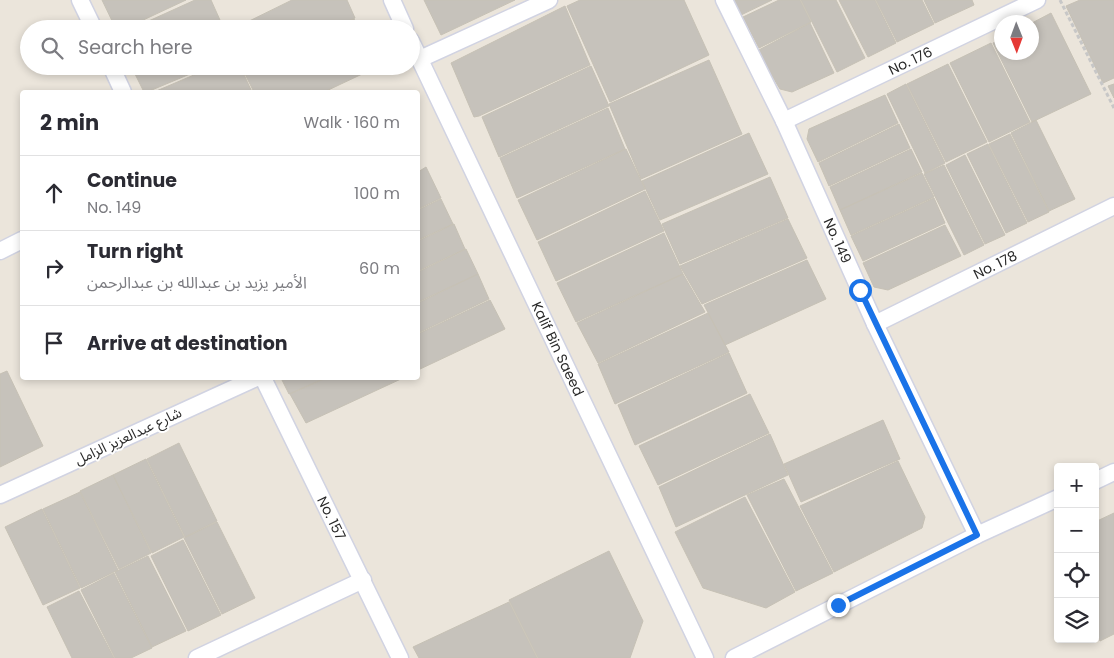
<!DOCTYPE html>
<meta charset="utf-8">
<style>
body{margin:0;font-family:Poppins,"Noto Sans Arabic",sans-serif;background:#f2f2f3;color:#2b2b33}
.controls{position:absolute;right:15px;bottom:15px;display:grid;overflow:hidden;border-radius:5px;box-shadow:0 2px 8px #0003}
.controls button{width:45px;height:45px;display:grid;place-items:center;padding:0;border:0;border-bottom:1px solid #e1e1e2;background:#fff;color:#2b2b33;font:25px sans-serif}
.compass{position:absolute;left:994px;top:15px;width:45px;height:45px;border-radius:50%;background:#fff;box-shadow:0 2px 8px #0003;rotate:179deg}
.stop{position:absolute;width:15px;height:15px;margin:-11px;border:4px solid #1a73e8;border-radius:50%;background:#fff}
.stop.end{background:#1a73e8;border-color:#fff;box-shadow:0 1px 5px #0008}
.list{margin:0;padding:0;list-style:none}
h2{display:flex;justify-content:space-between;align-items:center;height:65px;margin:0;padding:0 20px;font-size:21px}
h2 small{font-size:16px;font-weight:400;color:#7c7c81}
.list li{display:grid;grid-template-columns:32px 1fr auto;gap:15px;align-items:center;box-sizing:border-box;height:75px;padding:0 20px;border-top:1px solid #e1e1e2}
.list b{display:block;font-size:19px;white-space:nowrap}
.list p{margin:0;font-size:16px;white-space:nowrap;color:#7c7c81}
.list em{font-size:16px;font-style:normal;color:#7c7c81}
.icon{flex:none;width:28px;height:28px;fill:none;stroke:currentColor;stroke-width:2;stroke-linecap:round;stroke-linejoin:round}
.map{position:relative;flex:none;width:1114px;height:658px;overflow:hidden}
.search{position:absolute;background:#fff;box-shadow:0 2px 8px #0003;left:20px;top:20px;width:400px;height:55px;display:flex;align-items:center;gap:12px;box-sizing:border-box;padding:0 18px;border-radius:28px;color:#7c7c81;font-size:19px}
.panel{position:absolute;background:#fff;box-shadow:0 2px 8px #0003;left:20px;top:90px;width:400px;height:290px;border-radius:5px}
.map>svg:first-child{display:block}
.building{fill:#c6c2bb;stroke:#c6c1b5}
.lines{fill:none;stroke-linecap:round;stroke-linejoin:round}
.street-casing{stroke:#d1d3e2;stroke-width:19}
.path{stroke:#c7c7c7;stroke-width:3;stroke-dasharray:4 2.5;stroke-linecap:butt}
.street{stroke:#fff;stroke-width:16}
.route{stroke:#1a73e8;stroke-width:6}
.labels{text-anchor:middle;stroke-width:4;stroke-linejoin:round;paint-order:stroke}
.street-label{font-size:14px;fill:#292929;stroke:#fff}
</style>
<div class="map">
<svg width="1114" height="658" viewBox="0 0 1114 658">
<rect width="100%" height="100%" fill="#ebe5db"/>
<path class="building" d="M102,0h84l-62,29h-8z
M195,0h16l13,29h-93z
M292,0h55l8,18 -23,11h-99z
M424,0h91l-74,35z
M580,0h104l25,55 -99,47 -43,-96z
M734,0h38l-31,15z
M779,0h21l11,22 -52,26 -16,-31z
M801,0h35l29,58 -28,14z
M839,0h36l21,43 -28,14z
M876,0h46l12,24 -37,18z
M924,0h48l2,5 -39,18z
M1080,0h34v78l-11,5 -37,-77z
M565,6l25,59 -111,51 -5,1 -23,-54z
M1051,13l40,81 -59,28 -39,-79 9,-4v13h30v-29z
M354,19l5,10h-25z
M810,23l24,50 -42,19 -12,-3 -23,-38z
M991,43l39,79 -41,20 -39,-79z
M709,60l33,74 -101,45 -32,-75z
M948,64l39,78 -41,20 -39,-78z
M131,66h78l-62,26h-3z
M215,66h25l12,26h-98z
M256,66h121v1l-53,25h-70l-10,-20z
M591,66l18,40 -110,51 -17,-40z
M906,84l39,79 -20,10 -38,-79z
M1114,84v14l-6,-12z
M885,95l13,28 -80,39 -11,-23 2,-10z
M608,108l17,41 -108,49 -17,-40z
M1036,120l39,79 -26,12 -38,-78z
M899,124l11,24 -81,38 -10,-23z
M749,133l19,41 -108,46 -18,-39z
M1010,134l39,78 -21,10 -39,-78z
M988,144l39,79 -21,10 -39,-79z
M626,149l19,40 -108,51 -19,-40z
M911,149l11,23 -82,38 -10,-23z
M965,155l40,80 -20,9 -39,-79z
M944,165l40,80 -20,10 -40,-81z
M426,167l15,31 -23,11v-37z
M922,173l12,24 -83,38 -11,-25z
M770,177l18,41 -108,46 -18,-40z
M645,191l19,40 -108,50 -18,-39z
M934,198l11,25 -82,38 -12,-25z
M441,199l12,25 -35,16v-30z
M788,219l19,39 -105,46 -22,-38z
M454,224l11,25 -47,22v-30z
M945,225l16,31 -73,34 -14,-3 -11,-24z
M664,233l19,41 -107,48 -19,-39z
M466,249l12,25 -60,28v-30z
M807,260l19,39 -101,46 -21,-40z
M478,274l11,25 -71,34v-30z
M683,274l22,38 -107,51 -21,-40z
M490,300l15,29 -87,41v-36z
M708,313l21,39 -114,52 -17,-40z
M729,353l18,40 -112,52 -17,-40z
M7,371l36,75 -43,21v-93z
M281,378h44l-36,16z
M326,378h77l-97,45 -16,-29z
M750,394l19,39 -111,52 -19,-39z
M883,420l17,39 -99,43 -17,-38z
M770,434l18,41 -112,52 -17,-40z
M179,443l38,78 -32,16 -38,-78z
M146,459l38,78 -32,16 -39,-78z
M898,461l27,56 -3,11 -88,44 -34,-66z
M113,475l38,78 -32,16 -39,-78z
M784,479l49,94 -37,18 -49,-96z
M80,492l38,78 -37,18 -38,-79z
M745,497l50,95 -29,16 -63,-20 -28,-56z
M42,509l38,79 -37,17 -38,-78z
M1114,513v121l-14,7 -5,-11v-108z
M217,522l38,76 -33,16 -38,-76z
M183,540l38,75 -33,16 -37,-75z
M609,551l34,70 -13,37h-92l-29,-58z
M148,556l38,75 -34,16 -37,-75z
M114,573l38,75 -21,10h-16l-34,-68z
M79,591l35,67h-42l-25,-51z
M509,602l28,56h-118l-6,-11z"/>
<g class="lines">
<g class="street-casing">
<g id="street">
<path d="M80,0l14,29"/>
<path d="M392,0l13,29"/>
<path id="s1" d="M724,0l60,121 91,203 102,211"/>
<path id="s2" d="M411,41l294,617"/>
<path d="M420,59l129,-59"/>
<path d="M111,66l12,26"/>
<path id="s3" d="M784,121l253,-121"/>
<path d="M0,251l22,-11"/>
<path id="s4" d="M875,324l239,-118"/>
<path id="s5" d="M263,378l137,280"/>
<path d="M1095,481l19,-9"/>
<path d="M0,495l256,-117"/>
<path d="M197,658l166,-78"/>
<path d="M734,658l243,-123 81,-37"/>
</g>
</g>
<path class="path" d="M1060,0l54,108"/>
<use href="#street" class="street"/>
</g>
<g class="lines">
<path class="route" d="M838,605l139,-70 -117,-245"/>
</g>
<g class="labels">
<g class="street-label">
<text dy="5" stroke="none"><textPath href="#s3" startOffset="140">No. 176</textPath></text>
<text dy="5" stroke="none"><textPath href="#s1" startOffset="266">No. 149</textPath></text>
<text dy="5" stroke="none"><textPath href="#s4" startOffset="134">No. 178</textPath></text>
<text dy="5" stroke="none"><textPath href="#s2" startOffset="341">Kalif Bin Saeed</textPath></text>
<text transform="translate(128 436) rotate(-25)" y="5">شارع عبدالعزيز الزامل</text>
<text dy="5" stroke="none"><textPath href="#s5" startOffset="156">No. 157</textPath></text>
</g>
</g>
</svg>
<div class="controls">
<button>+</button>
<button>−</button>
<button><svg class="icon" aria-label="locate" viewBox="0 0 24 24"><circle cx="12" cy="12" r="6"/><path d="M12 2v4M12 18v4M2 12h4M18 12h4"/></svg></button>
<button><svg class="icon" aria-label="layers" viewBox="0 0 24 24"><path d="M12 4l9 5-9 5-9-5zM3 14l9 5 9-5"/></svg></button>
</div>
<svg class="compass" viewBox="-18 -18 36 36"><path d="M0-13l5 13h-10z" fill="#e53935"/><path d="M0 13l5-13h-10z" fill="#7c7c81"/></svg>
<div class="stop" style="left:860px;top:290px"></div>
<div class="stop end" style="left:838px;top:605px"></div>
<div class="search"><svg class="icon" aria-label="search" viewBox="0 0 24 24"><circle cx="10" cy="10" r="6"/><path d="M15 15l6 6"/></svg>Search here</div>
<section class="panel">
<h2>2 min<small>Walk · 160 m</small></h2>
<ul class="list">
<li><svg class="icon" aria-label="ahead" viewBox="0 0 24 24"><path d="M12 20V5M6 11l6-6 6 6"/></svg><div><b>Continue</b><p>No. 149</p></div><em>100 m</em></li>
<li><svg class="icon" aria-label="right" viewBox="0 0 24 24"><path d="M7 20v-9h11M14 6l5 5-5 5"/></svg><div><b>Turn right</b><p>الأمير يزيد بن عبدالله بن عبدالرحمن</p></div><em>60 m</em></li>
<li><svg class="icon" aria-label="arrive" viewBox="0 0 24 24"><path d="M6 21V4h12l-3 4 3 4H6"/></svg><div><b>Arrive at destination</b></div></li>
</ul>
</section>
</div>
